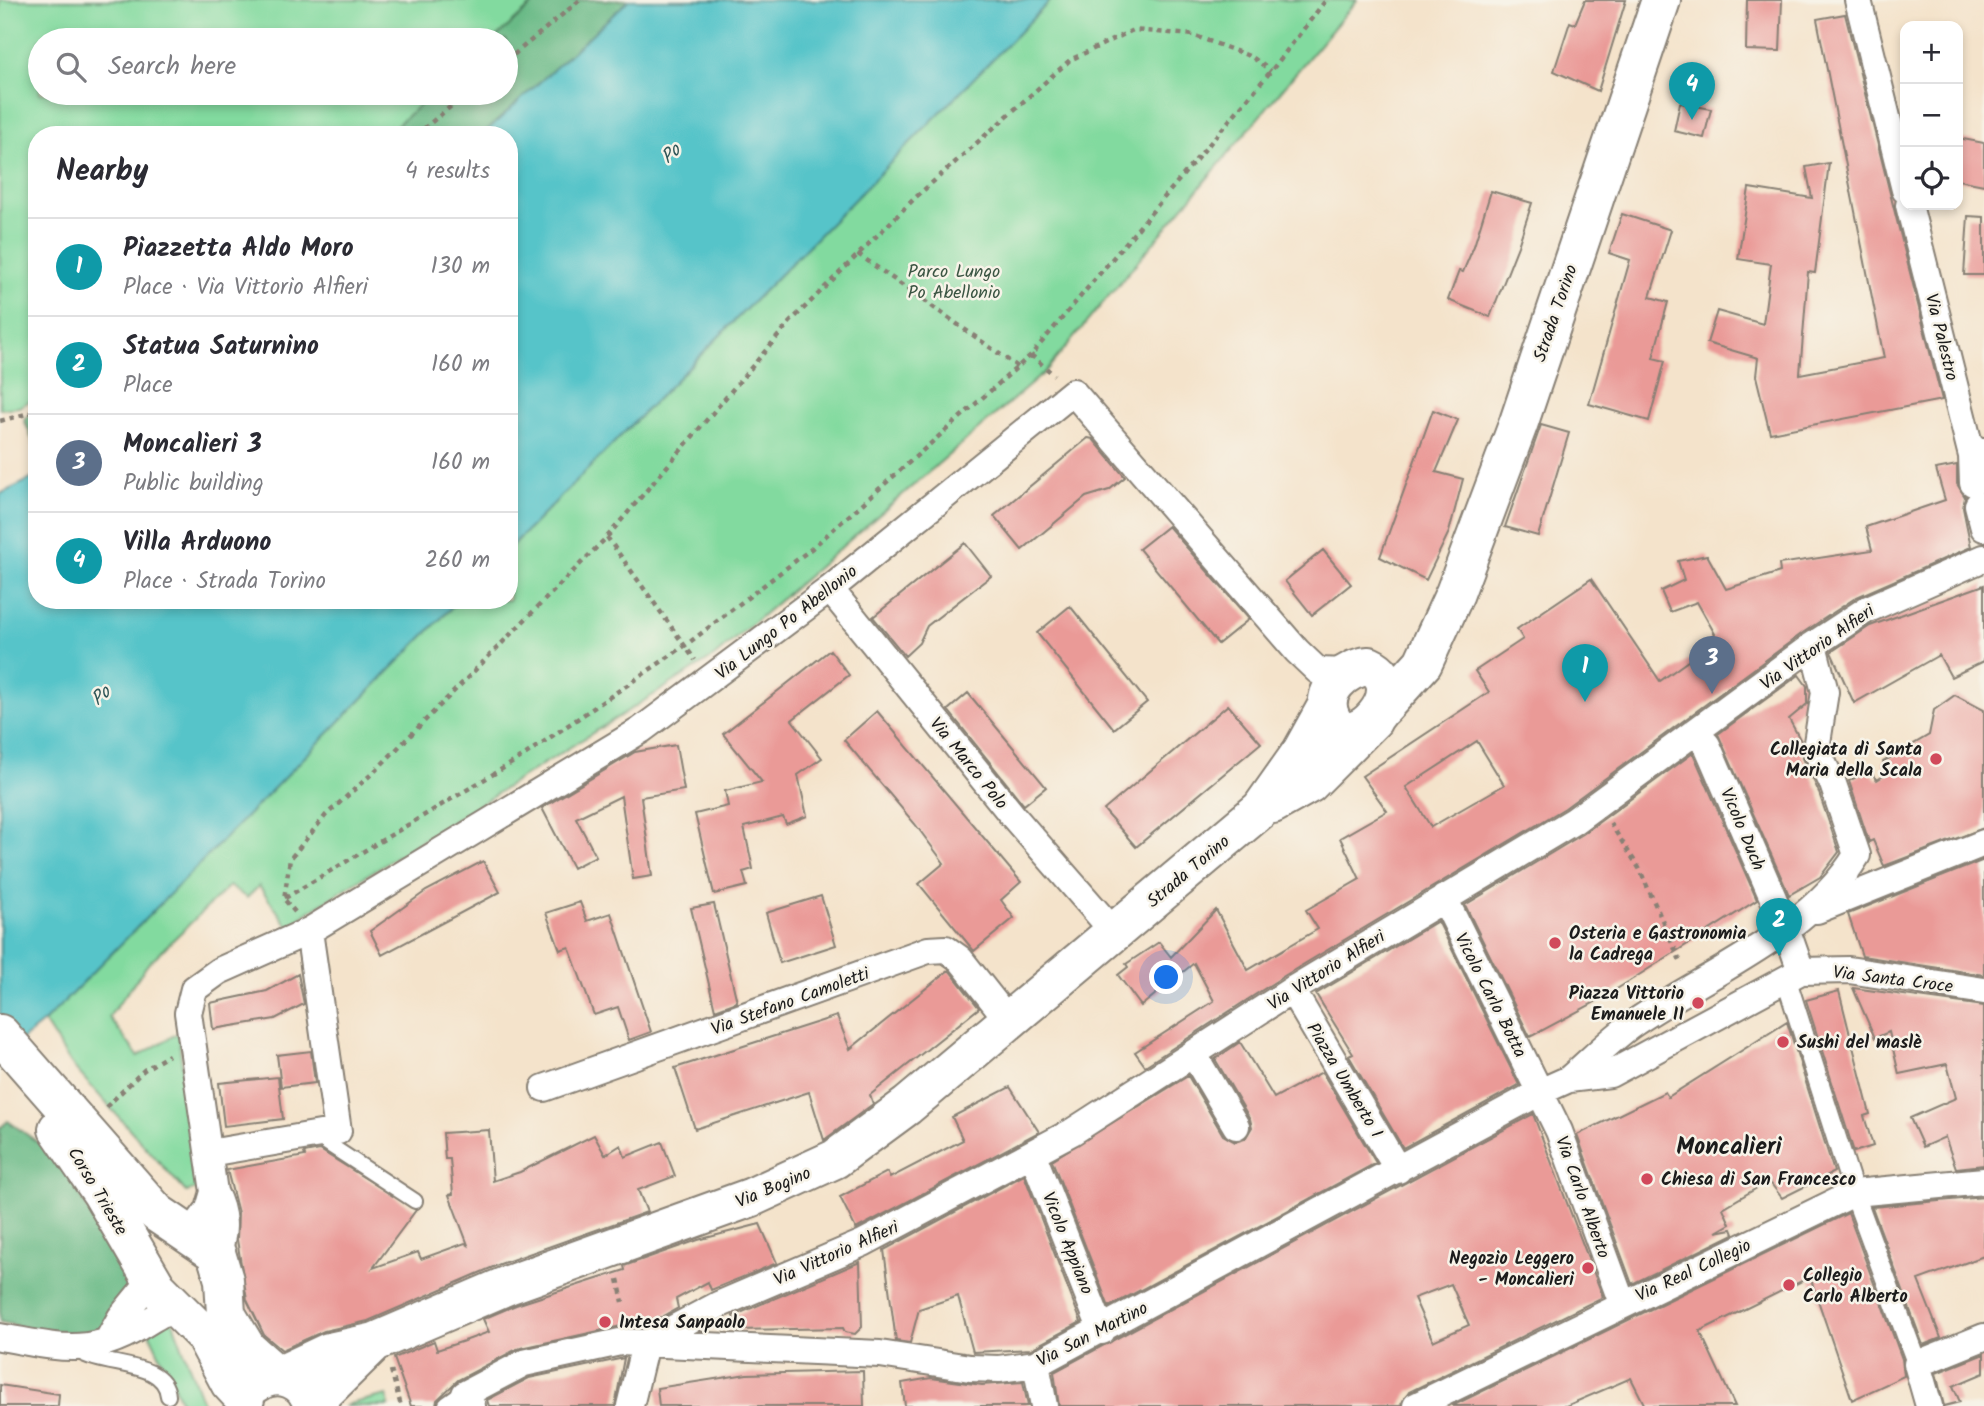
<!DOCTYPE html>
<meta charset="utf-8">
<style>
body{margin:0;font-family:Kalam,sans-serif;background:#f2f2f3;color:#2b2b33}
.controls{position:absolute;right:21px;top:21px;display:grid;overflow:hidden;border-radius:14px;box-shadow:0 4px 10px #0003}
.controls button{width:63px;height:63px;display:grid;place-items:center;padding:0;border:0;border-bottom:2px solid #e1e1e2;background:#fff;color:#2b2b33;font:35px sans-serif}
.you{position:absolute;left:1167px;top:978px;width:24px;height:24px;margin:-18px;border:5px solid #fff;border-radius:50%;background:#1a73e8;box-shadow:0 0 0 10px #1a73e833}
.badge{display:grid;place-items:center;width:46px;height:46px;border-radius:50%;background:#d93025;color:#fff;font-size:23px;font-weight:700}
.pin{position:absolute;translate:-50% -58px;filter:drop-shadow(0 2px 4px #0008)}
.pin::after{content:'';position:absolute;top:37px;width:24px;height:21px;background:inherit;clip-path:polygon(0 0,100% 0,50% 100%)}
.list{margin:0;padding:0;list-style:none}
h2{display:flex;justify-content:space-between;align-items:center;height:91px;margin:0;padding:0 28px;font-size:30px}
h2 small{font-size:23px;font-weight:400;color:#7c7c81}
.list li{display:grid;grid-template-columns:46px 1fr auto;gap:21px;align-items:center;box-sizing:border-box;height:98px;padding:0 28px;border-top:2px solid #e1e1e2}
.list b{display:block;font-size:26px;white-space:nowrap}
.list p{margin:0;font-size:23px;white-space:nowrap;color:#7c7c81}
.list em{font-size:23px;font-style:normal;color:#7c7c81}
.icon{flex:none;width:38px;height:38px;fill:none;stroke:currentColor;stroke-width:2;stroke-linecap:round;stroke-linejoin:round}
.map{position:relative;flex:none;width:1984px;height:1406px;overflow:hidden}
.search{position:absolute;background:#fff;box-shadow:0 4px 10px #0003;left:28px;top:28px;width:490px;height:77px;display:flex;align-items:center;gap:18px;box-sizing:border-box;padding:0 24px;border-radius:38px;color:#7c7c81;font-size:26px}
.panel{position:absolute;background:#fff;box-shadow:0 4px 10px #0003;left:28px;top:126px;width:490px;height:483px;border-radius:28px}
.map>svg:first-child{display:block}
.green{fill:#82da9f;stroke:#4f7b5e;stroke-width:2}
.forest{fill:#69ba86;stroke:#426b51;stroke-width:2}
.water{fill:#56c4c9;stroke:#397072;stroke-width:2}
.building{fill:#ea9a97;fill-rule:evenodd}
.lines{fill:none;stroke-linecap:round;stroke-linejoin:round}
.service-casing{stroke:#888074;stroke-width:18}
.pedestrian-casing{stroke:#888074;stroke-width:23}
.minor-casing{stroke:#888074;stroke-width:30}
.secondary-casing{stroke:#888074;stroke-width:42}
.primary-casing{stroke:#888074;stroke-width:42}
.path{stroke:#888074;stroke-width:4.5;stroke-dasharray:5 5;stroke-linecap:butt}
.service{stroke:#fff;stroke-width:14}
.pedestrian{stroke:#fff;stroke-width:19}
.minor{stroke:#fff;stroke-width:26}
.secondary{stroke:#fff;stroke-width:38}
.primary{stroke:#fff;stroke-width:38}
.poi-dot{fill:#d1495b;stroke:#f7f3e8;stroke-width:2.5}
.labels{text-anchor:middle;stroke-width:5;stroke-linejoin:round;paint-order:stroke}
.park-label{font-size:18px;fill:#3b5543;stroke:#f7f3e8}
.street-label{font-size:18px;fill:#1c1c1c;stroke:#f7f3e8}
.poi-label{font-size:18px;font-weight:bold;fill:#1c1c1c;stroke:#f7f3e8;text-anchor:start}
.water-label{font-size:19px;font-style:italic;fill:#305759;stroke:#f7f3e8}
.district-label{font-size:24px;font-weight:bold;fill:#1c1c1c;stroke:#f7f3e8}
</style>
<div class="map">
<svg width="1984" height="1406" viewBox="0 0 1984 1406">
<rect width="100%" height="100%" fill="#f7f3e8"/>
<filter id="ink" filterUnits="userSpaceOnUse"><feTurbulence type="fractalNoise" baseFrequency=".0143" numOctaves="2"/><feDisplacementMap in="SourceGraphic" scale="14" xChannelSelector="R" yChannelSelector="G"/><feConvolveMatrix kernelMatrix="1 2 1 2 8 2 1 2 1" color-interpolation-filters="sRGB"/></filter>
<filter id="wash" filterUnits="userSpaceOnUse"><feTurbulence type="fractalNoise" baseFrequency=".00686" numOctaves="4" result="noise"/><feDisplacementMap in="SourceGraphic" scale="28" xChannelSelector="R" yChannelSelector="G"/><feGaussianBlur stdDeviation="1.57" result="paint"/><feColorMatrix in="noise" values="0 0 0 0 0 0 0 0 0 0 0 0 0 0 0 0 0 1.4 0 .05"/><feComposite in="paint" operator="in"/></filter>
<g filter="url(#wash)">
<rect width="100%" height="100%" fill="#f4e3cb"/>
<path class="green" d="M0,0h538l-45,40h-453v53h394l-49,42h-348v262l-18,10 -19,2z
M1051,0h306l-312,372 -330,284 -405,255 -21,16 -30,-41 -12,12 -18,-12 -81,78 -39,53 29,39 40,-23 19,156 -11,3 -115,-128 -27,-42 415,-422h50v-51z
M170,1314l34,92 -23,-4 -34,-74z
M387,1395l2,11h-43l3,-2z"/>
<path class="forest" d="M538,0h91l-147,135h-97l49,-42h72v-53h-13z
M37,410v42l-13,-33z
M8,1121l53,38 73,137 -43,46 -91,-20v-194z"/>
<path class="water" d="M629,0h422l-542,549v-414h-27z
M37,476v124h422l-415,422 -44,35v-563z"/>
<g id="blocks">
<path class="building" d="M1585,0h41l-28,91 -44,-20 16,-49 5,2z
M1747,0h35l-2,51 -34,-1z
M1845,14l97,386 -172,33 -14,-57 2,-18 -51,-15 10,-32 46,13 8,-60 -33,-5 11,-71 63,10 -6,-31 23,-4 -14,110 -7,-1 -8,102 84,-16 -67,-339z
M1680,103l31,6 -7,29 -30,-7z
M1958,138l26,5v42l-26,-5z
M1491,191l41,12 -14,43 -28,71 -42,-17 11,-29 4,1 11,-26z
M1622,214l49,16 -21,67 18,5 -15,56 12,3 -16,60 -60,-17 41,-144 -21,-7z
M1968,216l16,1v58h-20z
M1433,410l25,10 -22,52 27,7 -14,53 -23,48 -46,-23z
M1541,425l28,8 -31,103 -33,-9z
M1088,438l5,1 32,38 -16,13 -23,7 -64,53 -28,-34z
M1957,465v19l8,13 -2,11 8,39 -114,50 -53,35 -239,176 -281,168 -139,90 -10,-14 79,-51 -20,-38 -53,43 -23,-31 10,-8 -2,-3 33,-22 12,15 45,-47 32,60 70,-41 -12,-19 54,-31 -20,-41 47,-27 -25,-35 127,-84 -14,-21 48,-32 -6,-10 74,-50 69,102 39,-28 16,-19 -18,-32 -27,10 -9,-21 23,-11 -6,-19 29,-6 19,34 54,-17 -1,-8 93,-14 -6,-23 79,-27 -9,-31zM1477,741l27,44 -73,42 -25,-40z
M1168,526l81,93 -31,25 -79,-95z
M965,543l26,33 -64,50 -8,17 -14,13 -32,-39z
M1323,550l28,34 -39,31 -27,-34z
M1984,585v76l-33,16 -12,-22 -85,48 -23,-51 39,-26z
M1070,606l77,96 -33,27 -77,-96z
M830,650l19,25 -57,45 30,38 -24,17 9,41 -21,8 -3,-7 -39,10 9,42 -10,3 4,14 -33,8 -19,-80 33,-8 -3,-15 37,-9 -39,-48z
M1799,675l8,11v18l-18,15 12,22 1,15 16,34 21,62 -19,25 -31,18 -71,-161z
M968,693l78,94 -22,18 -76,-95z
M1955,695l29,15v118l-100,38 -11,-26 -4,2 -20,-61 20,-11 8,10 11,-7 -5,-11 46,-27 5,-25z
M1228,705l33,38 -125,104 -32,-37z
M877,711l144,171 -20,18 13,18 -40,33 -55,-67 25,-21 -29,-39 -71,-84z
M676,745l8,45 -43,7 11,79 -19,3 -12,-83 -45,22 20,38 -23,12 -31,-60 93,-56z
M1693,753l64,147 -156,99 -71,38 -65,-132 118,-71z
M1984,860v115l-122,-19 -14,-42z
M483,861l17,31 -118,63 -12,-24 56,-40z
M821,896l15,49 -56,18 -14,-50z
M580,902l7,19 24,-8 40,119 -22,8 -11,-33 -24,8 -25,-68 -9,3 -14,-37z
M714,904l23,98 -22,8 -24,-102z
M1438,921l81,164 -116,63 -54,-92 4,-2 -37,-60z
M949,970l30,38 -109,87 3,9 -49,36 -15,-48 -114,37 -20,-61 162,-52 13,33z
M298,974l6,30 -29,15 -62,10 -3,-26 57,-12z
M1853,988l131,18v159l-28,3 -11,-31 -22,10 -13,-29 46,-20 -9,-34 -48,10 -10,-42 -14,6z
M1839,991l31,123 -6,2 9,30 -19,6 -48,-152z
M1787,1022l47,150 -52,26 -13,-17 -46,27 7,16 -14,8 16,-3 2,5 -102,50 -55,-149 88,-43 3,5z
M1240,1042l34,56 48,-26 54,91 -267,144 -57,-147 136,-84 35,59 12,7 10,-3 7,-12 -2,-8 -35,-60z
M311,1051l4,32 -34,4 -4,-32z
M278,1077l5,42 -59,7 -5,-43z
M1010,1087l29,45 -183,97 -16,-32 47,-25 3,6 73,-38 -11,-23z
M1533,1114l70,183 -194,95 -9,14h-341l-5,-34zM1451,1284l18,41 -36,16 -19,-43z
M489,1130l4,51 27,-9 74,-37 11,20 16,-10 4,12 37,-15 13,34 -37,14 9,22 -147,52 -132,57 -44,10 -42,19 -18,-15 -17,-35 -10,-60 1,-27 -11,-43 78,-14 -1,-3 16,-3 96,60 -43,58 45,-16 3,7 44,-16 3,2 -19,-50 4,-1 -3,-35h-5l-2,-26z
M1024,1175l57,147 -50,27 -58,3 -15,-56 -39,13 -9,34 -14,-2 -12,-91z
M1984,1197v59l-66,24 23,58 -18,7 -51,-138z
M1848,1213l54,146 2,17 -52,24 -42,-123 -110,54 35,75h-90l-14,-28 -65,28h-114z
M760,1224l17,39 -66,27 -3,-8 -32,17 2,9 -16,9 -145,32 -59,31 -21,20 -1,6h-25l-17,-48 40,-17 3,9 30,-10 22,-8 -6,-13 33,-14 109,-35 -1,-4 74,-26z
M860,1262l2,65 -7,7 -10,-2 -2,-4 -106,2 -4,-14z
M1984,1354v19l-31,13 7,16 -16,4 -8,-33z
M624,1358l-9,48h-126l-2,-6 42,-22z
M863,1371l1,35h-205l-2,-18 90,-14z
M931,1378l51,7 41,-3 5,24h-123l-3,-23z
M0,1385l59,9 -1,12h-58z"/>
</g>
</g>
<g filter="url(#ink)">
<use href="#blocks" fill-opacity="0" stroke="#888074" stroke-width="2"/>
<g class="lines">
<g class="service-casing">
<path id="service" d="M316,1136l99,65
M76,1350c28,19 89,9 92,46"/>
</g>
<g class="pedestrian-casing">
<path id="pedestrian" d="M1786,979l68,214 63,171
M448,1406l17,-12"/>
</g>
<g class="minor-casing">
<path id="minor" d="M1858,0l47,190
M1909,205l63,251 12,-5
M1972,456l1,27
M1978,505l6,23
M830,589l183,227 101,116
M1696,734l11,11 79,183 15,43
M1444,898l115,233 63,172
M1817,910l167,-67
M1292,990l106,180
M1194,1055l42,71
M1569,1079c21,-18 42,-40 65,-56 74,-50 176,-90 223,-168l-24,-71 -17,-35 9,-57 -12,-47
M544,1088l384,-138 18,-1 14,10 49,62
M209,1153l129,-22 -29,-200
M1033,1155l69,176
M214,1192c10,19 13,42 2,61
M189,1236l20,-27 5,-17 -26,-179 6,-24 25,-18 90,-40 332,-201 189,-141 243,-197 224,259 21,20 29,1
M0,1337c55,9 87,21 139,-10 16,-9 20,-14 39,-19
M108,1340l13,-23 31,-38
M646,1343l72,-38 145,-62 209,-111 220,-142 282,-169 239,-176 53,-35 118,-52
M1036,1364l8,42
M472,1406l-7,-12 59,-31 96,-21 260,12 90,14 29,1 37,-5 504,-272 29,-13 41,-5 191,-103 48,-1 135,21
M630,1406l15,-62
M1416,1406l438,-213 130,-12
M1929,1406l-12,-42 67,-27"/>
</g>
<g class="secondary-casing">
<path id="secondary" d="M1369,666c48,21 -19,95 -38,52 -13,-27 14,-50 38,-52z
M1382,708l41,-45 32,-70 64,-171 142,-422
M1273,804l36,-20 64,-64
M278,1376l51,-24 46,-10 133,-57 244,-88 83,-38 72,-53 354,-297 41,-58 25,-45
M315,1406l4,-9 56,-55"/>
</g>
<g class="primary-casing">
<path id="primary" d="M0,1034l157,179 59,40 8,27 2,34 21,35 31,27
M58,1129l43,63 56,96 48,48 25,47 15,16
M255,1384c21,-16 53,-6 57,22"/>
</g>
<path class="path" d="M506,61l74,-61
M416,135l51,-42
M858,254l160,113
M1031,355l23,20
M0,421l37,-10
M607,537l88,123
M1610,823l29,45 43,97
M285,898l232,-138 169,-115 125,-96 220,-194 240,-284 55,-71
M295,912l-11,-13 6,-40 36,-44 50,-45 231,-233 183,-215 126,-125 154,-137 63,-30 60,5 59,22 19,14
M106,1107l38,-37 25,-15
M618,1279l5,23
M391,1370l10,36"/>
<use href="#service" class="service"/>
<use href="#pedestrian" class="pedestrian"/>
<use href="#minor" class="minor"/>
<use href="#secondary" class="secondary"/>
<use href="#primary" class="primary"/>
</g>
</g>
<g class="poi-dot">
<circle cx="1936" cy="759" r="7"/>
<circle cx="1555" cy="943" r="7"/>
<circle cx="1698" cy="1003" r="7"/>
<circle cx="1783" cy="1042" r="7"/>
<circle cx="1647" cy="1179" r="7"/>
<circle cx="1588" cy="1268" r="7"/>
<circle cx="1789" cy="1285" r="7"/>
<circle cx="605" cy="1322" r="7"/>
</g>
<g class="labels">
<g class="park-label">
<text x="954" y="277">Parco Lungo<tspan x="954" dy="21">Po Abellonio</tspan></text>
</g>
<g class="street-label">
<text transform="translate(1555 313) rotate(-71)" y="6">Strada Torino</text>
<text transform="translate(1942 337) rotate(76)" y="6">Via Palestro</text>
<text transform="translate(786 622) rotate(-38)" y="6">Via Lungo Po Abellonio</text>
<text transform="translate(1817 647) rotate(-35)" y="6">Via Vittorio Alfieri</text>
<text transform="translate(969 763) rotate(51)" y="6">Via Marco Polo</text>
<text transform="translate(1743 829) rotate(67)" y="6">Vicolo Duch</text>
<text transform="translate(1188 871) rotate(-40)" y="6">Strada Torino</text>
<text transform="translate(1326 970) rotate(-32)" y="6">Via Vittorio Alfieri</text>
<text transform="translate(1893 979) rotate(7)" y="6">Via Santa Croce</text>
<text transform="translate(1491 995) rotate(63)" y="6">Vicolo Carlo Botta</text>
<text transform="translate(790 1001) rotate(-20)" y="6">Via Stefano Camoletti</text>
<text transform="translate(1345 1080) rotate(59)" y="6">Piazza Umberto I</text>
<text transform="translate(773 1187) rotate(-23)" y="6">Via Bogino</text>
<text transform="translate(98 1191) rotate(59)" y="6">Corso Trieste</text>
<text transform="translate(1583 1197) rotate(70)" y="6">Via Carlo Alberto</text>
<text transform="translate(1068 1243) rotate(68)" y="6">Vicolo Appiano</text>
<text transform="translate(836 1253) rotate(-24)" y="6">Via Vittorio Alfieri</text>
<text transform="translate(1693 1270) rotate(-25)" y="6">Via Real Collegio</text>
<text transform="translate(1092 1334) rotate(-27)" y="6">Via San Martino</text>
</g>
<g class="poi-label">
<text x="1922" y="755" text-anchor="end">Collegiata di Santa<tspan x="1922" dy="21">Maria della Scala</tspan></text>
<text x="1569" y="939">Osteria e Gastronomia<tspan x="1569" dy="21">la Cadrega</tspan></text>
<text x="1684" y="999" text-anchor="end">Piazza Vittorio<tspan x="1684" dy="21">Emanuele II</tspan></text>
<text x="1797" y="1048">Sushi del maslè</text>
<text x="1661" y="1185">Chiesa di San Francesco</text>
<text x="1574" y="1264" text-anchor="end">Negozio Leggero<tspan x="1574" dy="21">- Moncalieri</tspan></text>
<text x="1803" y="1281">Collegio<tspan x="1803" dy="21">Carlo Alberto</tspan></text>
<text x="619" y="1328">Intesa Sanpaolo</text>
</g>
<g class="water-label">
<text transform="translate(670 153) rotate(-44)" y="7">Po</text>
<text transform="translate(100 695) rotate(-44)" y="7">Po</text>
</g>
<g class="district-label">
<text x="1729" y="1154">Moncalieri</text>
</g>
</g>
</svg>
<div class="controls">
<button>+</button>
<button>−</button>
<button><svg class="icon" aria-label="locate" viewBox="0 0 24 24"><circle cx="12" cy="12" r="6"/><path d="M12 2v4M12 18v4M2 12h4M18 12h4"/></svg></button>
</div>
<div class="you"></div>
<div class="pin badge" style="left:1585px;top:702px;background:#0f9aa8">1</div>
<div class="pin badge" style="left:1779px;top:956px;background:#0f9aa8">2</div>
<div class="pin badge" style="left:1712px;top:694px;background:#5c6f8a">3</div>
<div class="pin badge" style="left:1692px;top:120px;background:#0f9aa8">4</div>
<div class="search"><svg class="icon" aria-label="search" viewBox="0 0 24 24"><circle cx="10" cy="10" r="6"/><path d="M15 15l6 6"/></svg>Search here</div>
<section class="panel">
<h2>Nearby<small>4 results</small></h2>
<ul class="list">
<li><span class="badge" style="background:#0f9aa8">1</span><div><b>Piazzetta Aldo Moro</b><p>Place · Via Vittorio Alfieri</p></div><em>130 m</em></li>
<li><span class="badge" style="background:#0f9aa8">2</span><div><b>Statua Saturnino</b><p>Place</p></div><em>160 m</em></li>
<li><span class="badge" style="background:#5c6f8a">3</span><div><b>Moncalieri 3</b><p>Public building</p></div><em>160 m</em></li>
<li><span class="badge" style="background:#0f9aa8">4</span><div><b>Villa Arduono</b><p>Place · Strada Torino</p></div><em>260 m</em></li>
</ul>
</section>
</div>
